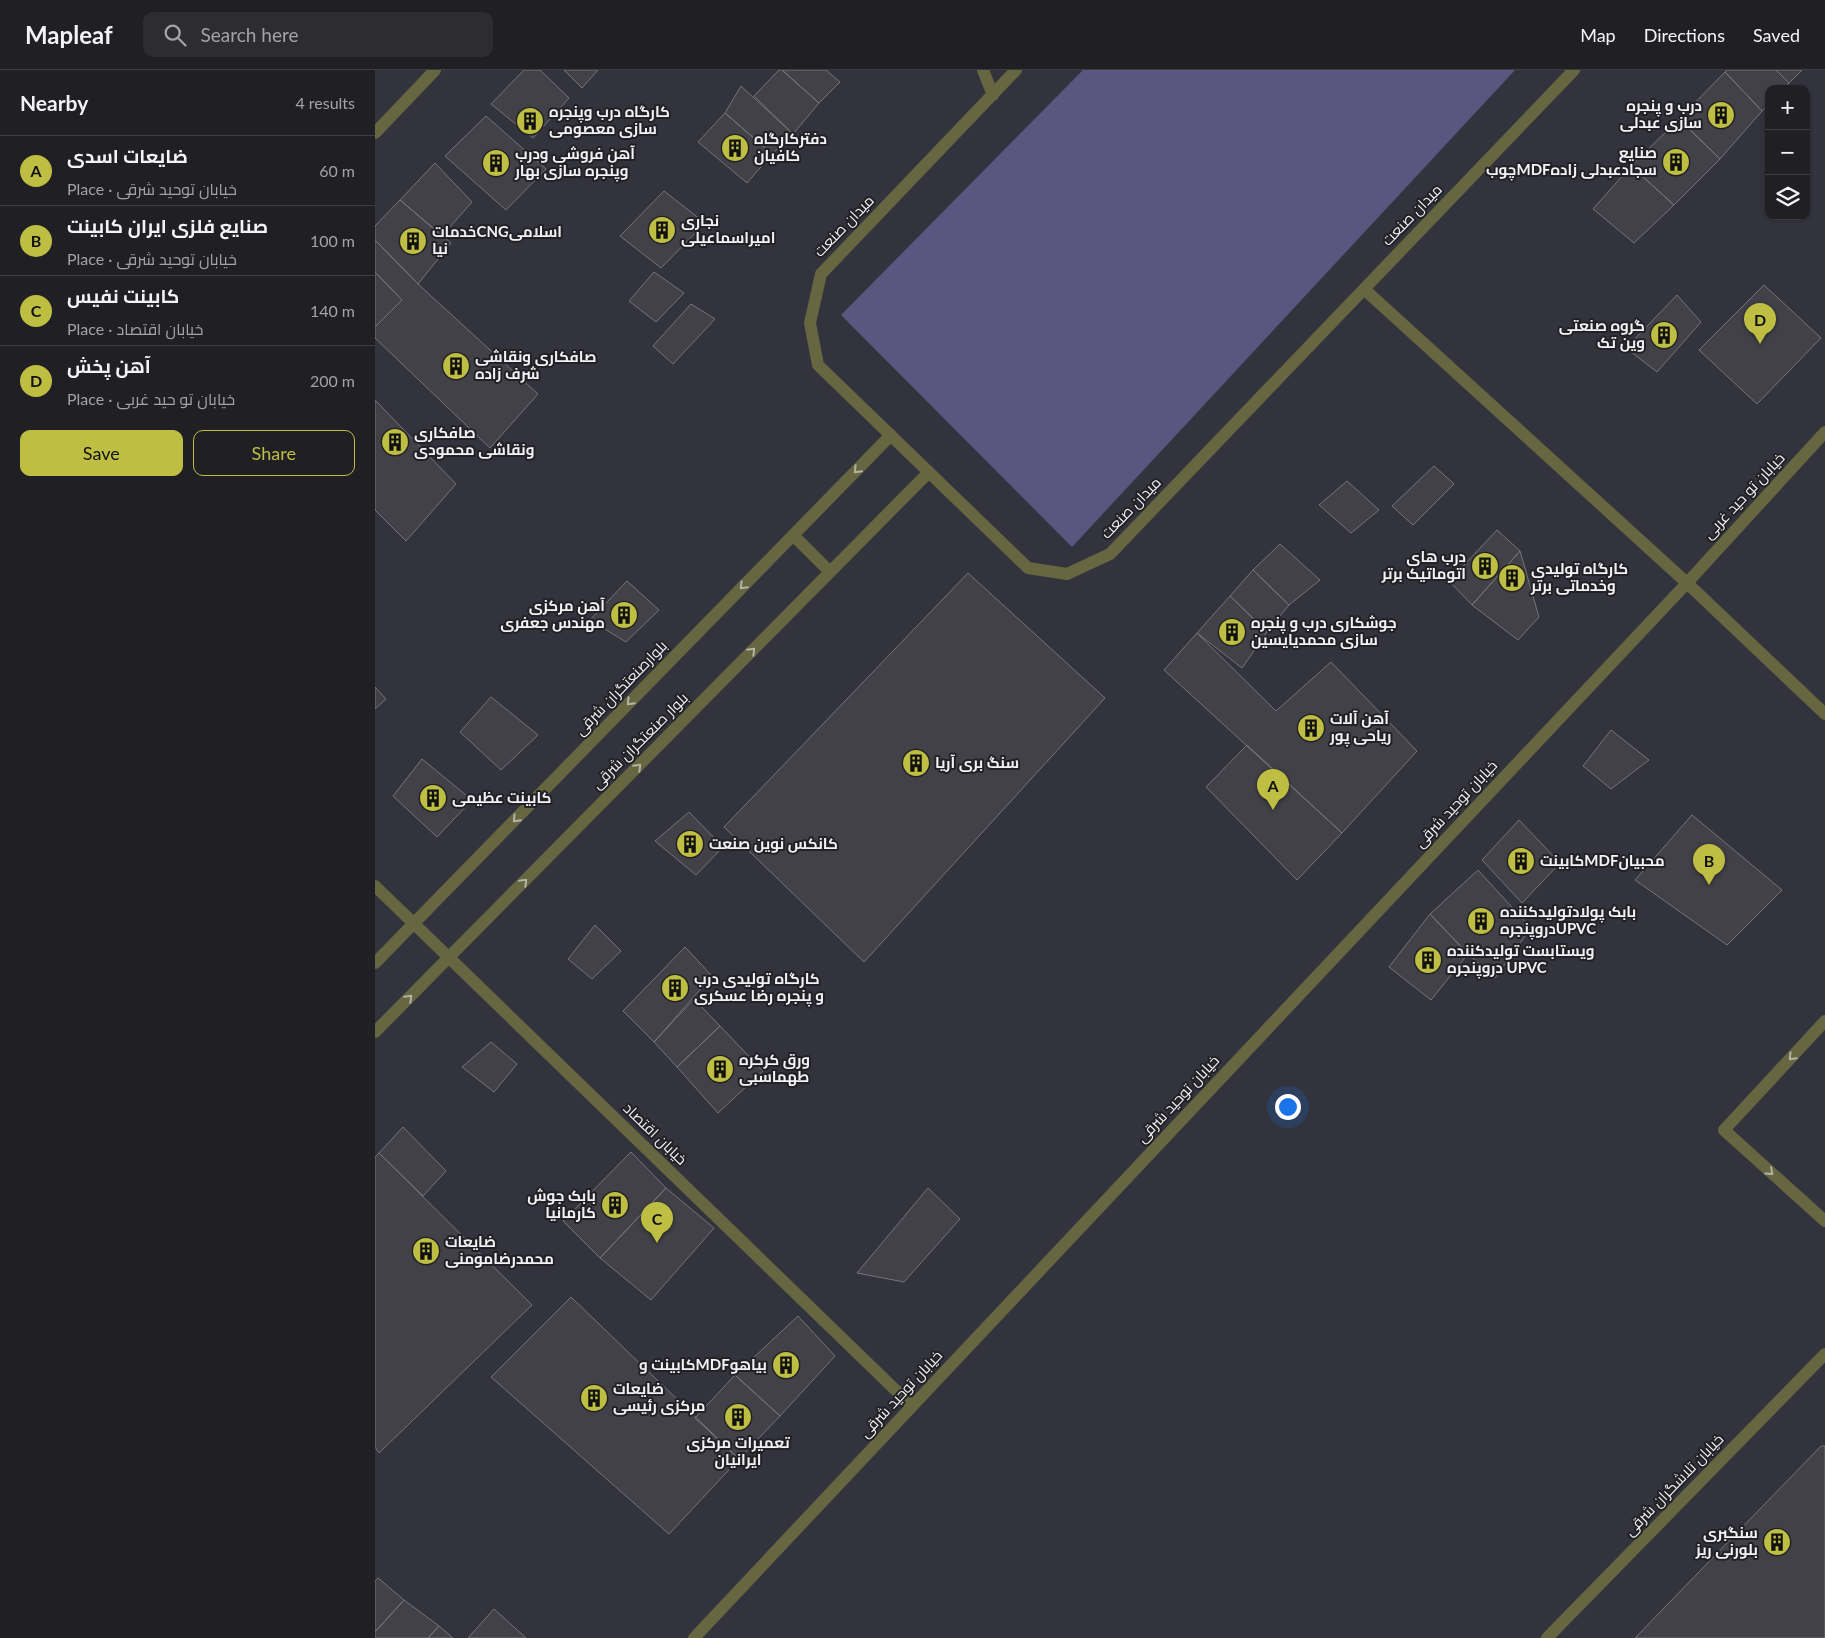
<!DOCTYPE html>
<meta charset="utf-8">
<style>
body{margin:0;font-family:Lato,Cairo,sans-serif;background:#2d2d31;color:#f1f3f6}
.controls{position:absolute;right:15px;top:15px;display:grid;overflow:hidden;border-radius:10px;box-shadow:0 1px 4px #0004}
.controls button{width:45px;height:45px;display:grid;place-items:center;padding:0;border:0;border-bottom:1px solid #3d3e41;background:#202024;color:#f1f3f6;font:25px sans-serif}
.you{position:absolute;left:912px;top:1036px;width:18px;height:18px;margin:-12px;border:4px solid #fff;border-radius:50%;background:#1a73e8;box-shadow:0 0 0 8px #1a73e833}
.badge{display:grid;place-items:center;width:32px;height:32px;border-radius:50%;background:#bebf42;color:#111;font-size:16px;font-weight:700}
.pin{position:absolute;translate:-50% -41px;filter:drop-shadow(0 1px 2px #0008)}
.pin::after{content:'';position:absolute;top:26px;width:18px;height:15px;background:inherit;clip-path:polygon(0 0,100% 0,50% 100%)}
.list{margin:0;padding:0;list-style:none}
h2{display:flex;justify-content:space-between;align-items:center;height:65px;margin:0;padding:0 20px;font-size:21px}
h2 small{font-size:16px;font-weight:400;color:#a2a3a6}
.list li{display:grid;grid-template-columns:32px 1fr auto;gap:15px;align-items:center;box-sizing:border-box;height:70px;padding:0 20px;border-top:1px solid #3d3e41}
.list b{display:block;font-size:19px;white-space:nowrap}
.list p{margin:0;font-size:16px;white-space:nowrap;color:#a2a3a6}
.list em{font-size:16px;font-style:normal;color:#a2a3a6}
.actions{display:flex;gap:10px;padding:15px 20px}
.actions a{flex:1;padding:11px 0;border:1px solid #bebf42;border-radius:10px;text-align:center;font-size:18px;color:#bebf42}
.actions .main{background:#bebf42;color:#111}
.icon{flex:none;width:28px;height:28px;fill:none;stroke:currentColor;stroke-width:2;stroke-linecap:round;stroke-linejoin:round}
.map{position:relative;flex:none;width:1450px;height:1568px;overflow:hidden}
header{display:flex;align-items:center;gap:30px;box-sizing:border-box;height:70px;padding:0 25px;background:#202024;border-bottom:1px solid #3d3e41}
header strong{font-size:24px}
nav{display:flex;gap:28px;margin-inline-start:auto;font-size:18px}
.search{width:350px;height:45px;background:#2d2d31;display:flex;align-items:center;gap:12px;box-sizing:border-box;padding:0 18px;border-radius:10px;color:#a2a3a6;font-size:19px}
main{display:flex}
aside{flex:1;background:#202024}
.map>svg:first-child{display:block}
.built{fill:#33333e;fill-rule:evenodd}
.forest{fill:#595780}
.building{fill:#414147;stroke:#74747b}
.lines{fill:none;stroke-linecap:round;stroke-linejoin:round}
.minor{stroke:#666740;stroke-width:12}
.tertiary{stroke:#666740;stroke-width:12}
.oneway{stroke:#b3b3a4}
.labels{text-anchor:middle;stroke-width:4;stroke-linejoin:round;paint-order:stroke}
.poi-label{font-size:15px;font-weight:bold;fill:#f2f2f5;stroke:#212126;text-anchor:start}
.street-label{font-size:15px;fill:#f2f2f5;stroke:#212126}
</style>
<header>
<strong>Mapleaf</strong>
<div class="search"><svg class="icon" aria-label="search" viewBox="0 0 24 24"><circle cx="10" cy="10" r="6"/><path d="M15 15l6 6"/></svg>Search here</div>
<nav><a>Map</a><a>Directions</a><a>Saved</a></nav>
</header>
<main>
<aside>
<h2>Nearby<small>4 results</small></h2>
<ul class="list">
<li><span class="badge">A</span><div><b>ضایعات اسدی</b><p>Place · خیابان توحید شرقی</p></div><em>60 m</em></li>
<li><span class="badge">B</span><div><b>صنایع فلزی ایران کابینت</b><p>Place · خیابان توحید شرقی</p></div><em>100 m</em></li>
<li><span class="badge">C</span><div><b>کابینت نفیس</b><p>Place · خیابان اقتصاد</p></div><em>140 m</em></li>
<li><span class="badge">D</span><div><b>آهن پخش</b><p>Place · خیابان تو حید غربی</p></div><em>200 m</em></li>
</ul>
<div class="actions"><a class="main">Save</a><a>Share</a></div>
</aside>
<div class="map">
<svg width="1450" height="1568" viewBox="0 0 1450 1568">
<rect width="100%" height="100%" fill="#2a2a30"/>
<path class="built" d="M0,0h1450v1568h-1450zM1394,19h37v127h-37z"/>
<path class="forest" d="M708,0h432l-443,477 -231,-232z"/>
<path class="building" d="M149,0h16l29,28 -36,40 -42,-34z
M189,0h34l-16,18z
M404,0h3l37,33 -26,31 -39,-38z
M407,0h44l14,12 -21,21z
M1352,0h49l13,13 -5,6h-15v16l-7,6 -37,-39z
M1401,0h26l-13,13z
M1350,2l37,39 -42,48 -41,-40z
M366,16l52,48 -21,20 -47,-41z
M350,43l47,41 -25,29 -49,-41z
M111,46l60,53 -40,41 -61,-54z
M1304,49l41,40 -46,46 -43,-39z
M60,93l37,39 -30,34 -42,-36z
M1256,96l43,39 -40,38 -41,-34z
M289,121l41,32 -44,45 -41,-32z
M25,130l51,43 -33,41 -43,-44v-14z
M0,170l43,44 120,110 -48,54 -115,-110v-11l27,-27 -27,-28z
M0,202l27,28 -27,27z
M279,202l30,21 -28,29 -27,-21z
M1389,215l57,53 -64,66 -58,-54z
M1302,225l24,27 -44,50 -31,-24z
M316,234l24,15 -42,45 -20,-18z
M0,330l81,84 -50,57 -31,-31z
M1059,396l20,18 -41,41 -21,-19z
M972,411l32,29 -28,23 -32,-28z
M1122,460l23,21 -48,54 -23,-24z
M905,474l40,36 -31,25 -36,-35z
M1145,481l19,66 -21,23 -46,-35z
M878,500l36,35 -22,27 -37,-36z
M593,503l137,125 -241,264 -140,-135z
M252,511l32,29 -33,32 -36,-22z
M855,526l37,36 -25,36 -45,-35z
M822,563l79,78 55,-49 86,89 -75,82 -178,-163z
M0,617l11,12 -11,10z
M116,627l47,38 -37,35 -41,-38z
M1236,660l38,30 -38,29 -28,-23z
M872,675l95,88 -45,47 -91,-93z
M47,689l50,41 -35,37 -44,-41z
M314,742l34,35 -27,28 -41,-34z
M1317,745l90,75 -55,55 -92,-65z
M1144,750l41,43 -38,40 -40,-43z
M1103,800l53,58 -36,50 -27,-24 -38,-40z
M1055,844l38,40 -37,46 -42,-33z
M220,855l26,26 -29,28 -24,-20z
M310,877l27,29 -58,66 -31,-31z
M319,929l26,27 -43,41 -23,-25z
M345,956l43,45 -45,42 -41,-46z
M116,972l26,22 -23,28 -32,-25z
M28,1057l43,44 -23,25 -44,-43z
M256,1082l35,36 -66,70 -37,-37z
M4,1083l153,152 -153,148 -4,-6v-290z
M291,1118l48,40 -63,72 -51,-42z
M553,1118l32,31 -56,63 -47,-9z
M196,1227l168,162 -70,75 -178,-157z
M423,1246l37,40 -55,60 -45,-41z
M360,1305l45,41 -41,43 -44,-41z
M1446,1376h4v192h-190z
M3,1508l26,22 -29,32v-51z
M29,1530l35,26 -11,12h-53v-6z
M119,1539l32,29h-58z
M64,1556l14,12h-25z"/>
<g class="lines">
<path class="minor" d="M641,0l-195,204 -11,49 8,42 210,203 39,6 43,-20 464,-484
M0,63l60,-63
M989,219l323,294 138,131
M418,465l37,37
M0,816l537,520
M0,893l516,-528
M1450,951l-101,109 101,91
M0,962l554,-560
M319,1568l993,-1055 138,-151
M1172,1568l278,-284"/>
<path class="tertiary" d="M608,0l10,25"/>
</g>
<defs><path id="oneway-chevron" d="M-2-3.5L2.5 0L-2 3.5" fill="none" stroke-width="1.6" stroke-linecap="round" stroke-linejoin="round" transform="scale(1.25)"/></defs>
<g class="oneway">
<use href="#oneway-chevron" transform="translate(482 400) rotate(134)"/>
<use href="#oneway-chevron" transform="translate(368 516) rotate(134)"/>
<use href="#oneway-chevron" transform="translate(377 581) rotate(-45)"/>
<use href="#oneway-chevron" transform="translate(255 632) rotate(134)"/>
<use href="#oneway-chevron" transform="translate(263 697) rotate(-45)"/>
<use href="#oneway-chevron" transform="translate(141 749) rotate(134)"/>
<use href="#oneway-chevron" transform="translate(149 812) rotate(-45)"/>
<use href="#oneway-chevron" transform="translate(34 928) rotate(-45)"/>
<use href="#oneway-chevron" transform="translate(1417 987) rotate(133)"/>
<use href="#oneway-chevron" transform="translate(1395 1102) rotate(42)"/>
</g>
<defs>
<g id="building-disc" transform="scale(1.4375)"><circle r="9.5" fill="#bebf42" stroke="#212126"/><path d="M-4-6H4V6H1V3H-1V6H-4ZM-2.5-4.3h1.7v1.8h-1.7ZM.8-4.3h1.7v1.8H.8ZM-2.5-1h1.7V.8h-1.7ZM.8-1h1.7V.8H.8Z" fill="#111"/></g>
</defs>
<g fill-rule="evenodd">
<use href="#building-disc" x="1346" y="45"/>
<use href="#building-disc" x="155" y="51"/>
<use href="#building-disc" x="360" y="78"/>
<use href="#building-disc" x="1301" y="92"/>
<use href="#building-disc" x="121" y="93"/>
<use href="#building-disc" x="287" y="160"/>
<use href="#building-disc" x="38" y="171"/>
<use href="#building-disc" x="1289" y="265"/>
<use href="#building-disc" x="81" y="296"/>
<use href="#building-disc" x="20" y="372"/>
<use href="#building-disc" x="1110" y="496"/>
<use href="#building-disc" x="1137" y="508"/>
<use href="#building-disc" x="249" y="545"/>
<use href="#building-disc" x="857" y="562"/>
<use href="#building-disc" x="936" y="658"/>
<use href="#building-disc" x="541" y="693"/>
<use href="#building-disc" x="58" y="728"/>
<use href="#building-disc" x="315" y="774"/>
<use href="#building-disc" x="1146" y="791"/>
<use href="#building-disc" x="1106" y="851"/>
<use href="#building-disc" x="1053" y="890"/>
<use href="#building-disc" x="300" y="918"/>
<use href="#building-disc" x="345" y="999"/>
<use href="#building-disc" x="240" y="1135"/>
<use href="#building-disc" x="51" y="1181"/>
<use href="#building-disc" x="411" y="1295"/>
<use href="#building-disc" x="219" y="1328"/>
<use href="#building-disc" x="363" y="1347"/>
<use href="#building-disc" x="1402" y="1472"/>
</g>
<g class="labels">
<g class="poi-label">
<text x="1327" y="41" text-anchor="end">درب و پنجره<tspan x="1327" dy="17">سازی عبدلی</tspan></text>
<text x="174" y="47">کارگاه درب وپنجره<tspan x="174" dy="17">سازی معصومی</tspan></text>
<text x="379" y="74">دفترکارگاه<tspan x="379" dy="17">کافیان</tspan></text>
<text x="1282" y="88" text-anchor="end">صنایع<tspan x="1282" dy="17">چوبMDFسجادعبدلی زاده</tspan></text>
<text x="140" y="89">آهن فروشی ودرب<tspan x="140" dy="17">وپنجره سازی بهار</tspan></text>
<text x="306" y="156">نجاری<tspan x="306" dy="17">امیراسماعیلی</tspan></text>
<text x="57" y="167">خدماتCNGاسلامی<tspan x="57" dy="17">نیا</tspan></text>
<text x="1270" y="261" text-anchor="end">گروه صنعتی<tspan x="1270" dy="17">وین تک</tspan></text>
<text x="100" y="292">صافکاری ونقاشی<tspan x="100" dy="17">شرف زاده</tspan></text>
<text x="39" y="368">صافکاری<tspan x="39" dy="17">ونقاشی محمودی</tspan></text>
<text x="1091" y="492" text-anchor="end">درب های<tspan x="1091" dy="17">اتوماتیک برتر</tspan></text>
<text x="1156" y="504">کارگاه تولیدی<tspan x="1156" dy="17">وخدماتی برتر</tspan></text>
<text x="230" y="541" text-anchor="end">آهن مرکزی<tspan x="230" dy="17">مهندس جعفری</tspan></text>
<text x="876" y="558">جوشکاری درب و پنجره<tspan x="876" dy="17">سازی محمدیایسین</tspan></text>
<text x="955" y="654">آهن آلات<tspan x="955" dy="17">ریاحی پور</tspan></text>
<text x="560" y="698">سنگ بری آریا</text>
<text x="77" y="733">کابینت عظیمی</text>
<text x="334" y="779">کانکس نوین صنعت</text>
<text x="1165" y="796">کابینتMDFمحبیان</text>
<text x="1125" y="847">بابک پولادتولیدکننده<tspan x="1125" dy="17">دروپنجرهUPVC</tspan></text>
<text x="1072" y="886">ویستابست تولیدکننده<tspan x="1072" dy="17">دروپنجره UPVC</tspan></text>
<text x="319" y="914">کارگاه تولیدی درب<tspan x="319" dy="17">و پنجره رضا عسکری</tspan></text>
<text x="364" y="995">ورق کرکره<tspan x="364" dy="17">طهماسبی</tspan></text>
<text x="221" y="1131" text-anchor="end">بابک جوش<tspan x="221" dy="17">کارمانیا</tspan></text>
<text x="70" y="1177">ضایعات<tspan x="70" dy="17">محمدرضامومنی</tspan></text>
<text x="392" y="1300" text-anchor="end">کابینت وMDFبیاهو</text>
<text x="238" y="1324">ضایعات<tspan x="238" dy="17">مرکزی رئیسی</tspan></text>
<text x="363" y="1378" text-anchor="middle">تعمیرات مرکزی<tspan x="363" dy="17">ایرانیان</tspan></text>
<text x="1383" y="1468" text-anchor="end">سنگبری<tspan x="1383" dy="17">بلورنی ریز</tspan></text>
</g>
<g class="street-label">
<text transform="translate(1037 145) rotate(-46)" y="5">میدان صنعت</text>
<text transform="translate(469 156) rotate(-46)" y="5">میدان صنعت</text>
<text transform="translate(1369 426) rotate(-47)" y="5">خیابان تو حید غربی</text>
<text transform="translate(756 438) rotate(-46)" y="5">میدان صنعت</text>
<text transform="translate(246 618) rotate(-46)" y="5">بلوارصنعتگران شرقی</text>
<text transform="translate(265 671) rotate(-45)" y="5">بلوار صنعتگران شرقی</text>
<text transform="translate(1081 734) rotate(-47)" y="5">خیابان توحید شرقی</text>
<text transform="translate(803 1029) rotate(-47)" y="5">خیابان توحید شرقی</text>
<text transform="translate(280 1064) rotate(44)" y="5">خیابان اقتصاد</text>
<text transform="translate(526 1324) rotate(-47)" y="5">خیابان توحید شرقی</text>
<text transform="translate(1299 1415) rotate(-46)" y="5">خیابان تلاشگران شرقی</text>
</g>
</g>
</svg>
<div class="controls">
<button>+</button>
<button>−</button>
<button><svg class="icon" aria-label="layers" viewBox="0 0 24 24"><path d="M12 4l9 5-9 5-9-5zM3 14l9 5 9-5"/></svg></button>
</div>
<div class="you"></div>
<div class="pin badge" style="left:898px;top:740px">A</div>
<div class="pin badge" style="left:1334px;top:815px">B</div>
<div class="pin badge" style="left:282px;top:1173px">C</div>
<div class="pin badge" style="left:1385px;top:274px">D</div>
</div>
</main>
